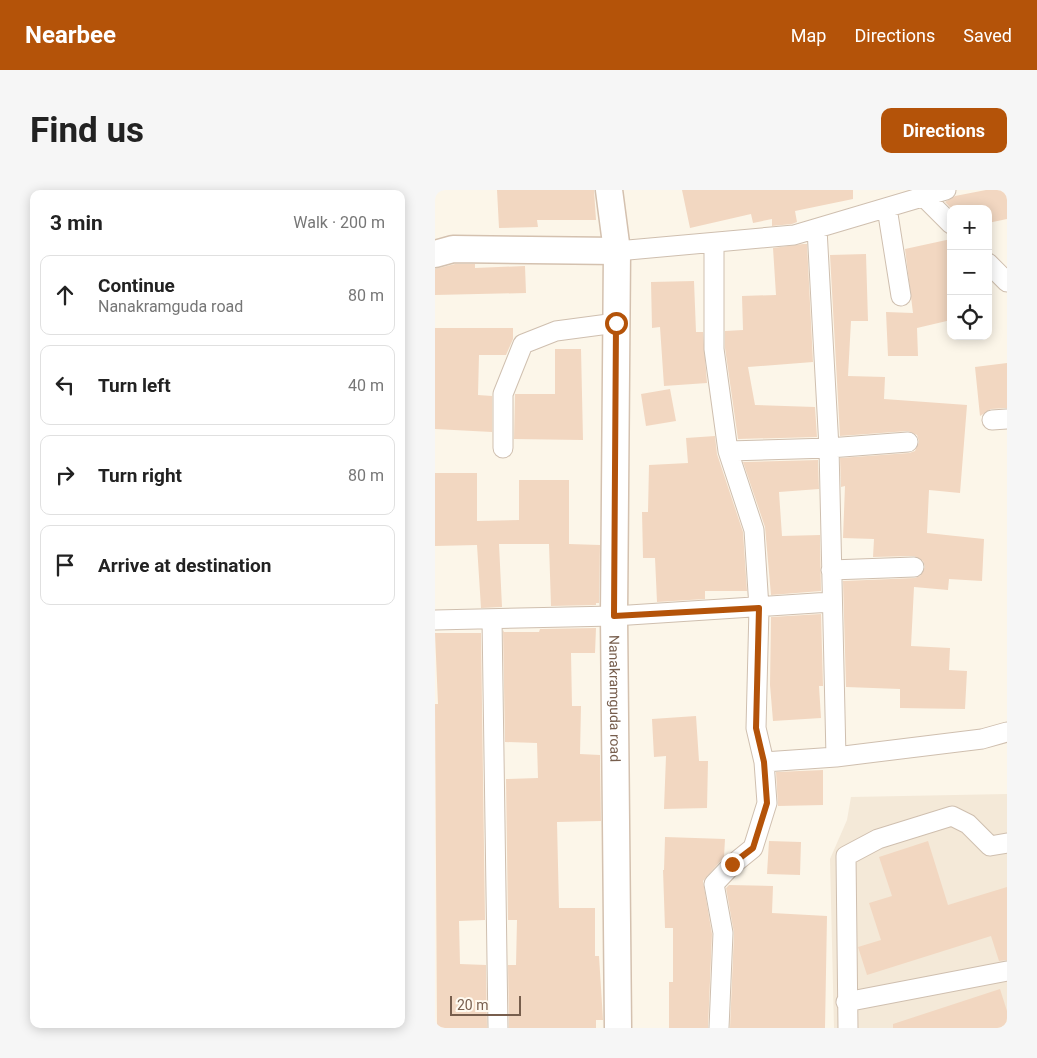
<!DOCTYPE html>
<meta charset="utf-8">
<style>
body{margin:0;font-family:Roboto,sans-serif;background:#f6f6f6;color:#222}
.controls{position:absolute;right:15px;top:15px;display:grid;overflow:hidden;border-radius:10px;box-shadow:0 2px 12px #0003}
.controls button{width:45px;height:45px;display:grid;place-items:center;padding:0;border:0;border-bottom:1px solid #e0e0e0;background:#fff;color:#222;font:25px sans-serif}
.scale{position:absolute;left:15px;bottom:12px;width:71px;box-sizing:border-box;padding-left:5px;border:2px solid #775e4d;border-top:0;font-size:14px;line-height:18px;white-space:nowrap;color:#775e4d;-webkit-text-stroke:4px #fffaf0;paint-order:stroke}
.stop{position:absolute;width:15px;height:15px;margin:-11px;border:4px solid #b45309;border-radius:50%;background:#fff}
.stop.end{background:#b45309;border-color:#fff;box-shadow:0 1px 5px #0008}
.list{margin:0;padding:0;list-style:none}
h2{display:flex;justify-content:space-between;align-items:center;height:65px;margin:0;padding:0 20px;font-size:21px}
h2 small{font-size:16px;font-weight:400;color:#767676}
.list li{display:grid;grid-template-columns:32px 1fr auto;gap:15px;align-items:center;box-sizing:border-box;height:80px;margin:0 10px 10px;padding:0 10px;border:1px solid #e0e0e0;border-radius:10px}
.list b{display:block;font-size:19px;white-space:nowrap}
.list p{margin:0;font-size:16px;white-space:nowrap;color:#767676}
.list em{font-size:16px;font-style:normal;color:#767676}
.icon{flex:none;width:28px;height:28px;fill:none;stroke:currentColor;stroke-width:2;stroke-linecap:round;stroke-linejoin:round}
.map{position:relative;flex:none;width:572px;height:838px;overflow:hidden;border-radius:10px}
header{display:flex;align-items:center;gap:30px;box-sizing:border-box;height:70px;padding:0 25px;background:#b45309;color:#fff}
header strong{font-size:24px}
nav{display:flex;gap:28px;margin-inline-start:auto;font-size:18px}
.intro{display:flex;align-items:center;justify-content:space-between;box-sizing:border-box;height:120px;padding:0 30px}
h1{margin:0;font-size:35px}
.button{padding:12px 22px;border-radius:10px;background:#b45309;color:#fff;font-size:18px;font-weight:700}
main{display:flex;gap:30px;padding:0 30px}
aside{flex:1;background:#fff;border-radius:10px;box-shadow:0 2px 12px #0003}
.map>svg:first-child{display:block}
.residential{fill:#f4e9d8}
.building{fill:#f2d7c1}
.lines{fill:none;stroke-linecap:round;stroke-linejoin:round}
.street-casing{stroke:#cfbfaf;stroke-width:21}
.secondary-casing{stroke:#d4c1af;stroke-width:29}
.street{stroke:#fff;stroke-width:19}
.secondary{stroke:#fff;stroke-width:26}
.route{stroke:#b45309;stroke-width:6}
.labels{text-anchor:middle;stroke-width:4.5;stroke-linejoin:round;paint-order:stroke}
.street-label{font-size:14px;fill:#775e4d;stroke:#fffaf0}
</style>
<header>
<strong>Nearbee</strong>
<nav><a>Map</a><a>Directions</a><a>Saved</a></nav>
</header>
<div class="intro"><h1>Find us</h1><a class="button">Directions</a></div>
<main>
<aside>
<h2>3 min<small>Walk · 200 m</small></h2>
<ul class="list">
<li><svg class="icon" aria-label="ahead" viewBox="0 0 24 24"><path d="M12 20V5M6 11l6-6 6 6"/></svg><div><b>Continue</b><p>Nanakramguda road</p></div><em>80 m</em></li>
<li><svg class="icon" aria-label="left" viewBox="0 0 24 24"><path d="M17 20v-9H6M10 6l-5 5 5 5"/></svg><div><b>Turn left</b></div><em>40 m</em></li>
<li><svg class="icon" aria-label="right" viewBox="0 0 24 24"><path d="M7 20v-9h11M14 6l5 5-5 5"/></svg><div><b>Turn right</b></div><em>80 m</em></li>
<li><svg class="icon" aria-label="arrive" viewBox="0 0 24 24"><path d="M6 21V4h12l-3 4 3 4H6"/></svg><div><b>Arrive at destination</b></div></li>
</ul>
</aside>
<div class="map">
<svg width="572" height="838" viewBox="0 0 572 838">
<rect width="100%" height="100%" fill="#fcf6e9"/>
<path class="residential" d="M572,604v234h-173l-4,-169 17,-39 4,-23z"/>
<path class="building" d="M62,0h97l2,30h-59l1,7 -39,1z
M247,0h171v9l-58,12 2,11 -5,2 -20,2v-7l-19,4 -2,-9 -61,14z
M551,0h21v29l-19,4v-14h-36l-7,-7 10,-6z
M516,49v81l-34,8 1,28h-30l-2,-44 27,1 -8,-64z
M368,54h4l6,118 -65,5 7,38 60,2 2,30 -79,2 -13,-91v-17l18,-1 -1,-34 34,-1 -3,-47z
M431,64l2,67h-17l-3,55 37,1 -1,22 83,6 -7,88 -31,-3 -2,43 57,6 -2,42 -33,-2 -1,11 -34,-3 -3,59 39,2 -1,22 18,1 -2,38 -65,-1v-19l-54,-2 -3,-106 72,-3 5,-2 5,-9 -2,-6 -9,-5 -41,1 1,-18 -31,-1 2,-52 -4,1 -1,-29 69,-5 6,-2 4,-9 -2,-7 -9,-4 -68,5 -10,-181z
M20,74h20v4l50,-2 1,27 -91,2v-26z
M259,91l2,51h7l4,51 -43,3 -4,-59 -8,1 -1,-46z
M0,138h78v11l-7,16h-27l-1,40 14,1v36l-57,-3z
M120,159h26l2,91 -69,-1 1,-45h40z
M572,173v45l-16,1 -11,7 -5,-49z
M235,199l6,32 -30,5 -5,-32z
M280,246l2,18 26,78 4,59h-42v8l-48,3 -2,-44h-12l-1,-46h6l1,-47 39,-2 -2,-25z
M383,270l1,29 -40,3 3,44 38,-1 1,56 -50,4 -6,-68 -22,-65z
M0,283h42v48l42,-1v-40h50v64l31,1 -1,58h-3v2l-45,1 -2,-62h-50l3,63 -21,1 -4,-63 -42,1z
M386,424l2,72h-4l2,32 -48,3 -3,-36 1,-68z
M161,438l-1,25h-24l1,53h9l-1,48 20,1 1,66 -44,1 2,86h36v48h4l4,64h-7v8h-87l-1,-63h8l1,-45h-9l-2,-141 32,-1 -1,-35 -32,-1 -2,-112 1,2h35l1,-3z
M0,443h46l4,287 -26,1 1,43 26,1 1,63h-50l-2,-324h3z
M261,526l3,45h9l-1,47 -43,1 2,-53 -12,1 -2,-38z
M388,580v35l-45,1 -2,-34z
M230,647l60,2 -1,18 -21,24 9,53 -4,94h-39v-46h4v-54h-8l-2,-58h1z
M334,651l32,1 -1,33 -33,-1z
M493,651l20,64 59,-18v73l-8,1 -8,-25 -124,39 -9,-28 23,-7 -12,-37 23,-7 -13,-39z
M294,695l44,1 -1,27 55,3 -2,112h-95l4,-95 -8,-45z
M565,799l7,22v17h-114v-4z"/>
<g class="lines">
<g class="street-casing">
<path id="street" d="M488,0l1,7 27,27
M452,18l14,88
M382,39l12,219 7,309
M279,54v105l14,102 26,79 5,78 -3,120 8,34 3,41 -14,45 -21,17 -18,19 9,49 -4,95
M182,61l177,-16 152,-45
M553,73l19,19
M557,230l15,-1
M68,258v-54l20,-50 33,-13 60,-8
M293,261l101,-3 79,-6
M396,380l83,-3
M57,429l6,409
M0,430l179,-4 217,-14
M329,572l72,-5 146,-18 25,-7
M411,812l161,-31
M413,838l-2,-172 32,-17 74,-23 16,8 22,22 17,-3"/>
</g>
<g class="secondary-casing">
<g id="secondary">
<path id="s1" d="M174,0l8,61 -3,365 4,412"/>
<path d="M0,64l18,-5 164,2"/>
</g>
</g>
<use href="#street" class="street"/>
<use href="#secondary" class="secondary"/>
</g>
<g class="lines">
<path class="route" d="M181,133l-2,293 145,-8 -3,120 8,34 3,41 -14,45 -21,16"/>
</g>
<g class="labels">
<g class="street-label">
<text dy="5" stroke="none"><textPath href="#s1" startOffset="509">Nanakramguda road</textPath></text>
</g>
</g>
</svg>
<div class="controls">
<button>+</button>
<button>−</button>
<button><svg class="icon" aria-label="locate" viewBox="0 0 24 24"><circle cx="12" cy="12" r="6"/><path d="M12 2v4M12 18v4M2 12h4M18 12h4"/></svg></button>
</div>
<div class="scale">20 m</div>
<div class="stop" style="left:181px;top:133px"></div>
<div class="stop end" style="left:297px;top:674px"></div>
</div>
</main>
